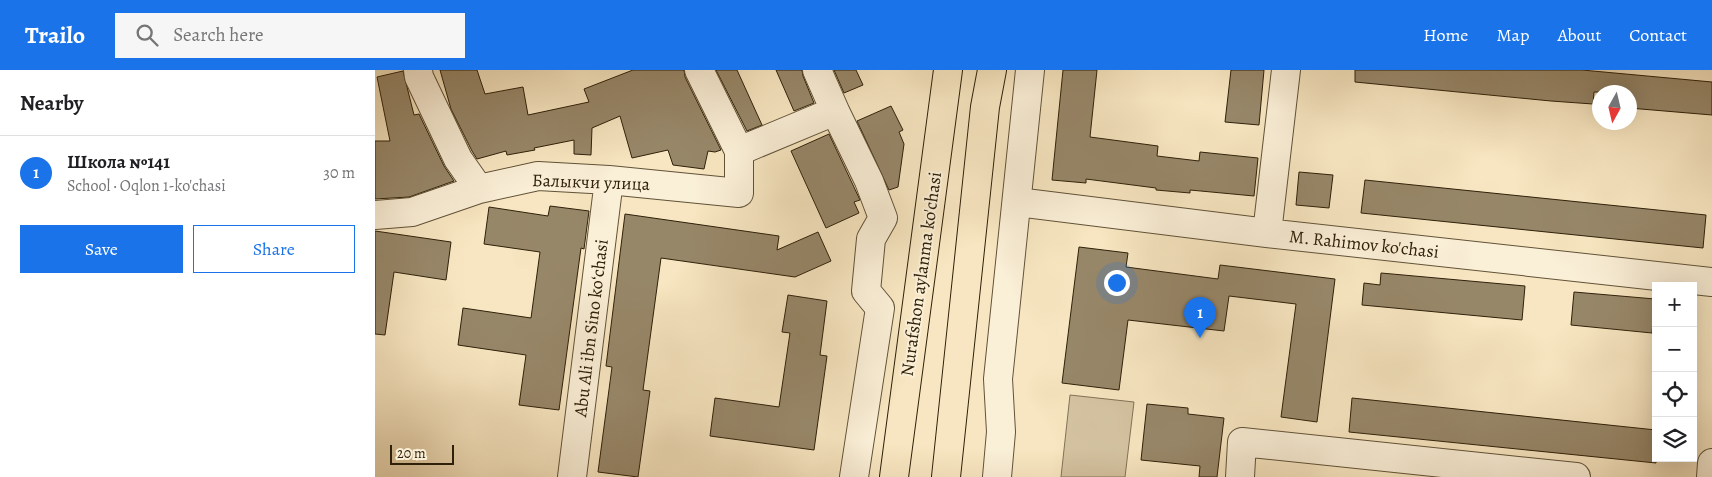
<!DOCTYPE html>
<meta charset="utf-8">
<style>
body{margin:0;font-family:Alegreya,serif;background:#f6f6f6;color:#202124}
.controls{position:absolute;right:15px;bottom:15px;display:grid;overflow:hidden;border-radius:0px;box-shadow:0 5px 20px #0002}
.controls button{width:45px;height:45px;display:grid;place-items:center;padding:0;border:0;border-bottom:1px solid #e0e0e0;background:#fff;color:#202124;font:25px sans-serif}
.compass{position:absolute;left:1217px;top:15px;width:45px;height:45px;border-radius:50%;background:#fff;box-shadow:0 5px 20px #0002;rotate:188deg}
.scale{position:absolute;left:15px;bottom:12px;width:64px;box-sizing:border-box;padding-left:5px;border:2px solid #2f2009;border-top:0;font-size:14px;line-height:18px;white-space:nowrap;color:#2f2009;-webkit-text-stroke:4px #faefd7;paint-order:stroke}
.you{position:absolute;left:741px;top:212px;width:18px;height:18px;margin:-12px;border:4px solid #fff;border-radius:50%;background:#1a73e8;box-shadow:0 0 0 8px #1a73e833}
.badge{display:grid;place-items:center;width:32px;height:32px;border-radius:50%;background:#1a73e8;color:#fff;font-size:16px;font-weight:700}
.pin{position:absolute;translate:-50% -41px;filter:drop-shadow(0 1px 2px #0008)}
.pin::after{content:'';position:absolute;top:26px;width:18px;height:15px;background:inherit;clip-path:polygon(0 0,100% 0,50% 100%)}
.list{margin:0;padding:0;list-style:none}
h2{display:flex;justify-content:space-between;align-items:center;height:65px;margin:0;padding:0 20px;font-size:21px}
h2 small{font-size:16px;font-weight:400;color:#757577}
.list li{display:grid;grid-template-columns:32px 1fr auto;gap:15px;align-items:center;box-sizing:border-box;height:75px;padding:0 20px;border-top:1px solid #e0e0e0}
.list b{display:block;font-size:19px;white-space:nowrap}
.list p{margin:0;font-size:16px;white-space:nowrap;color:#757577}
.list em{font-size:16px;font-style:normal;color:#757577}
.actions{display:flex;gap:10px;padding:15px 20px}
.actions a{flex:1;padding:11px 0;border:1px solid #1a73e8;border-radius:0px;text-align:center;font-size:18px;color:#1a73e8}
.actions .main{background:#1a73e8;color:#fff}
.icon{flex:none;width:28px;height:28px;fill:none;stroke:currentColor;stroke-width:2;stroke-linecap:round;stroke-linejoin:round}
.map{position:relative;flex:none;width:1337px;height:407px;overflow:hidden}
header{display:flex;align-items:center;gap:30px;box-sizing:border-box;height:70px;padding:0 25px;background:#1a73e8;color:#fff}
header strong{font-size:24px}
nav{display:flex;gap:28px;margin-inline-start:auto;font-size:18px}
.search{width:350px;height:45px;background:#f6f6f6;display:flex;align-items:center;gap:12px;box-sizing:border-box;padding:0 18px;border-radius:0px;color:#757577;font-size:19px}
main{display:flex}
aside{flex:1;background:#fff}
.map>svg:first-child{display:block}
.green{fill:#d5c4a2;stroke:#827256}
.building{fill:#978769;stroke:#2f2009}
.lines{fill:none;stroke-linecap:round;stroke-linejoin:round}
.minor-casing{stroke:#615237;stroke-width:30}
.major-casing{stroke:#2f2009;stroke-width:30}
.minor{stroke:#faefd7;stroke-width:28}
.major{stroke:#f7e6c1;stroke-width:28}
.labels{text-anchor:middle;stroke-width:4;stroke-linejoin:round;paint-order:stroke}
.street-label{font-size:18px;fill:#2f2009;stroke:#faefd7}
</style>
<header>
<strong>Trailo</strong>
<div class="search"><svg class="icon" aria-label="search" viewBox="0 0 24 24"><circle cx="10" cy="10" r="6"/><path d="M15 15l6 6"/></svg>Search here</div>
<nav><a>Home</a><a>Map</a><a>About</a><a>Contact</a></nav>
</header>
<main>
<aside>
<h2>Nearby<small></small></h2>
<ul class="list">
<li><span class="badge">1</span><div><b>Школа №141</b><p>School · Oqlon 1-ko'chasi</p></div><em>30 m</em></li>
</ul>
<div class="actions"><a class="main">Save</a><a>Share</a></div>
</aside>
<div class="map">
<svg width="1337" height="407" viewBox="0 0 1337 407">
<rect width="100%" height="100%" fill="#f7e6c1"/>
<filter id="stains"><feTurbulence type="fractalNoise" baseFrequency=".004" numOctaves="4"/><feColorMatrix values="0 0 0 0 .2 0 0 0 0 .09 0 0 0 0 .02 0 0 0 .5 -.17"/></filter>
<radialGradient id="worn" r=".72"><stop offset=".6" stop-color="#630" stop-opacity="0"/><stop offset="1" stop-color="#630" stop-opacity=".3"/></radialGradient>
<path class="green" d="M695,325l64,7 -9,75h-64z"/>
<path class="building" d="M65,0h37l8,24 38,-7 5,28 61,-13 -5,-13 49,-19h51l1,7 36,73 -6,2 -7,-1 -4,18 -31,-4 -5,-15 -36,8 -12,-42 -28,12 -1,27 -17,-1v-14l-40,8 1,2 -28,5 -1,-4 -29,8 -5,-8 -21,-42z
M341,0h21l25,55 -15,6z
M401,0h26l1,6 11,27 -20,8z
M459,0h22l7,15 -19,8z
M688,0h34l-7,67 68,9 -1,10 42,5 1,-9 58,6 -4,38 -64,-6v3l-34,-3v-2l-70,-9v4l-34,-3z
M856,0h33l-5,55 -34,-3z
M980,0h227l130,12v33l-83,-7v-16h-35l-1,12 -42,-3 -196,-19z
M28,1l11,44 5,-1 25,52 10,15 -45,16 -34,2v-58h15l-13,-64z
M516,36l12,24 -4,2 5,12 -6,43 -9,3 -32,-69z
M454,64l31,66 -6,2 5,11 -33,15 -35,-77z
M924,102l34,3 -4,33 -33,-3z
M990,110l341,35 -3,33 -342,-35z
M175,136l39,5 -5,38 -3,-1 -22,162 -40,-5 7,-50 -68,-10 5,-37 68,10 9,-66 -56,-8 5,-37 59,9z
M250,144l154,22 -2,14 41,-18 13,29 -36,16 -134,-19 -18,132 7,1 -12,86 -40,-5 14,-105 -6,-1z
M0,161l76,11 -5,38 -52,-8 -9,63 -10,-1z
M704,177l49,6 -2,14 92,12 2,-14 115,14 -18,143 -36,-5 15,-113 -67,-8 -5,35 -96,-11 -9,70 -57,-7z
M1006,203l144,13 -3,34 -160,-15 2,-22 16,2z
M1199,222l81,7 -3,34 -81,-8z
M413,225l39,6 -7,54 7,1 -13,94 -104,-14 5,-38 64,9 11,-74 -8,-1z
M977,328l304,32v33l-307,-31z
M772,334l41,4v6l36,4 -7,59h-18l1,-11 -59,-6z"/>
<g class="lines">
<g class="minor-casing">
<path id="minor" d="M43,0l1,7 39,82 21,30
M324,0l40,81
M442,0l18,41
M642,132l250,31 445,49
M0,145l37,-3 67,-23 59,-13 71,4 130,13v-42l96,-40 34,70 14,37 -12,21 -5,52 14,17 -26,169
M892,163l19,-163
M197,407l37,-297
M622,407l4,-45 -3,-53 32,-309
M865,407l2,-35 334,35
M1336,407l1,-14"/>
</g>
<g class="major-casing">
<path id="major" d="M519,407l54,-407
M571,407l39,-370 7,-37"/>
</g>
<use href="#minor" class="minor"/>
<use href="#major" class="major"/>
</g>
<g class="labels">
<g class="street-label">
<text transform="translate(216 112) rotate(2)" y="6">Балыкчи улица</text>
<text transform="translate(989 174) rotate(6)" y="6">M. Rahimov ko'chasi</text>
<text transform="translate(546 204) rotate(-82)" y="6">Nurafshon aylanma ko'chasi</text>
<text transform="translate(216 258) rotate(-83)" y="6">Abu Ali ibn Sino koʻchasi</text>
</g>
</g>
<rect width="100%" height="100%" filter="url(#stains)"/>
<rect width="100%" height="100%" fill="url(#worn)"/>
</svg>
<div class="controls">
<button>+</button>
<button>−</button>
<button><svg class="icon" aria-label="locate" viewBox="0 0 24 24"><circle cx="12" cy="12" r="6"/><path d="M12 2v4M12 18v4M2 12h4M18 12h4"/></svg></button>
<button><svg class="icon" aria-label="layers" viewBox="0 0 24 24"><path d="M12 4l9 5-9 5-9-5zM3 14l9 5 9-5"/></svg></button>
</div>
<svg class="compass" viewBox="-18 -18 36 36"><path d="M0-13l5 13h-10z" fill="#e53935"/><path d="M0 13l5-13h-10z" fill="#757577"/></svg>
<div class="scale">20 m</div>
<div class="you"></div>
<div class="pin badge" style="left:825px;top:268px">1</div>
</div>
</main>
